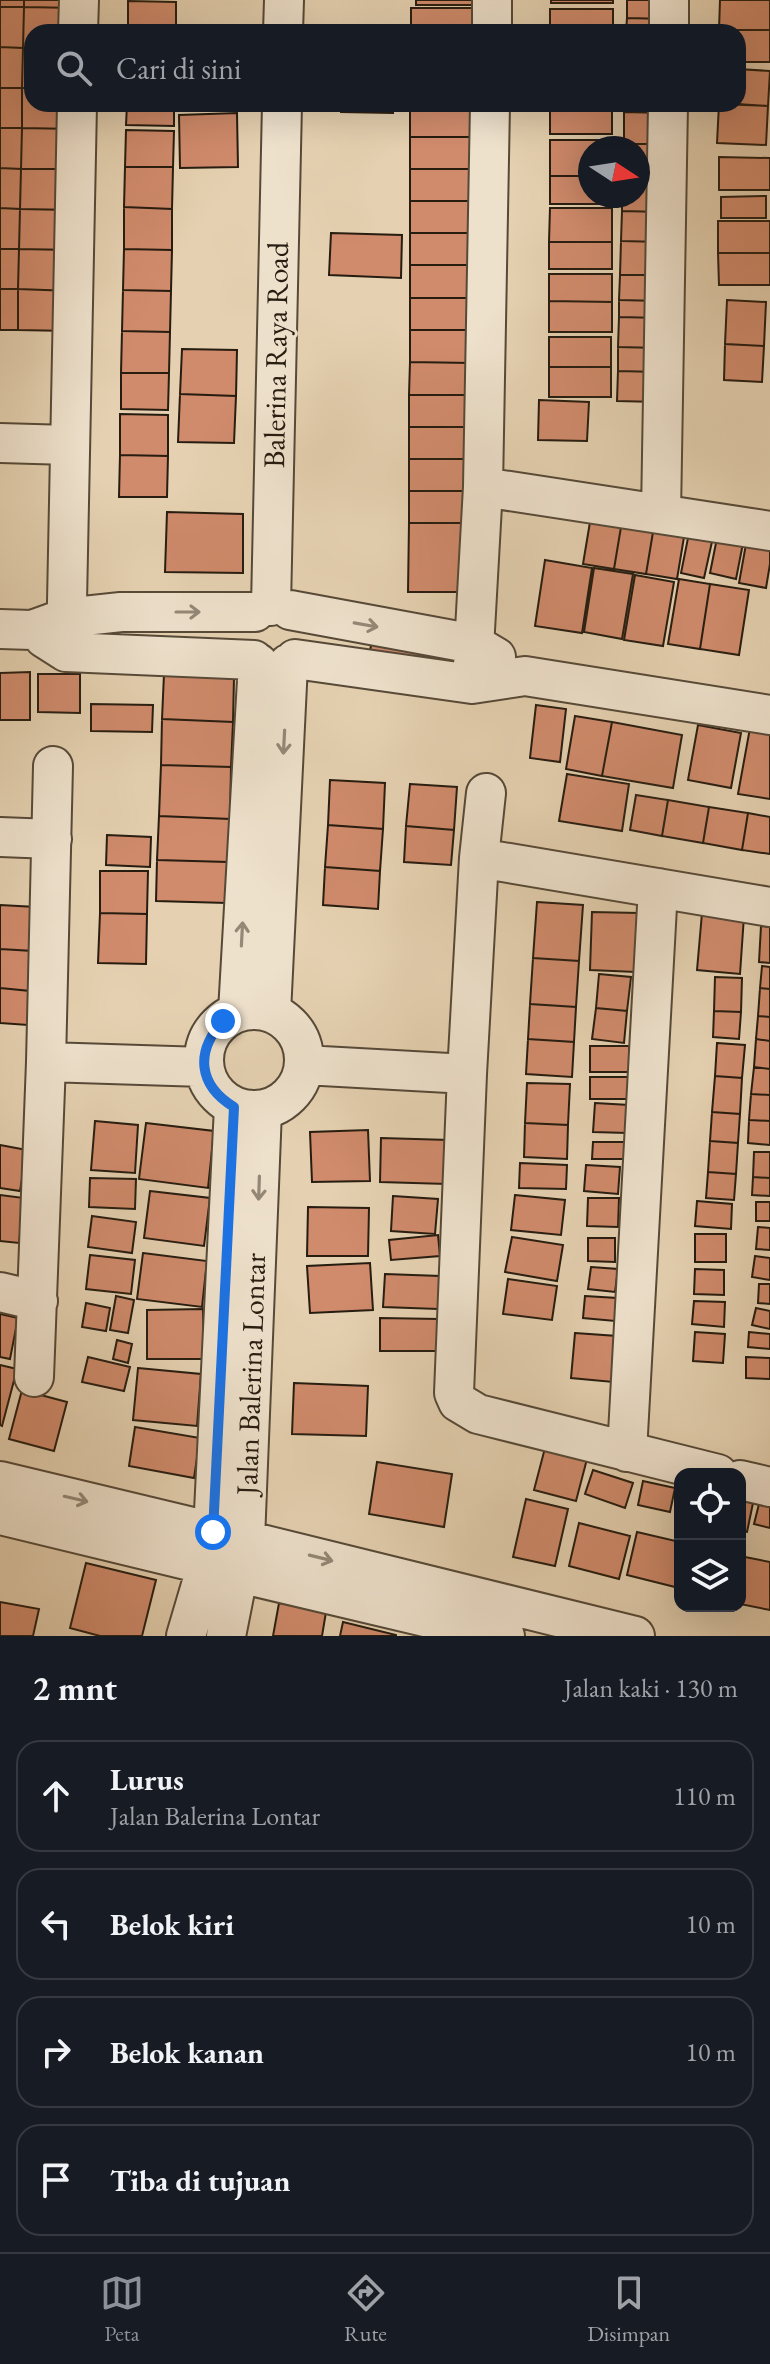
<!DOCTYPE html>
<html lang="id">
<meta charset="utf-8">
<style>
body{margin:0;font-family:"EB Garamond",serif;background:#20242c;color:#f1f3f6}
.controls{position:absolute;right:24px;bottom:24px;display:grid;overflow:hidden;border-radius:16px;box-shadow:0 8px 32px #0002}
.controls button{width:72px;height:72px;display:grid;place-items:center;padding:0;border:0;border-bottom:2px solid #363941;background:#171b24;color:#f1f3f6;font:40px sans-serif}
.compass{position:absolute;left:578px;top:136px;width:72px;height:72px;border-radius:50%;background:#171b24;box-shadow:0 8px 32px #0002;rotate:102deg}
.stop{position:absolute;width:24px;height:24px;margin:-18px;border:6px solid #1a73e8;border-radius:50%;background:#fff}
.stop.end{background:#1a73e8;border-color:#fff;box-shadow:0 2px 8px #0008}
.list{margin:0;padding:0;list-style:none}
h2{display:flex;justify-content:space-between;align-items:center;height:104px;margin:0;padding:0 32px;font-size:34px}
h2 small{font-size:26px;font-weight:400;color:#9ea1a6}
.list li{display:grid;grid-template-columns:52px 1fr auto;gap:24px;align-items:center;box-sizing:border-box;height:112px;margin:0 16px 16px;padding:0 16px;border:2px solid #363941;border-radius:24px}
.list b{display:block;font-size:30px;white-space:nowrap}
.list p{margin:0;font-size:26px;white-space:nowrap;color:#9ea1a6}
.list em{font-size:26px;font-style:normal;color:#9ea1a6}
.icon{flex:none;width:44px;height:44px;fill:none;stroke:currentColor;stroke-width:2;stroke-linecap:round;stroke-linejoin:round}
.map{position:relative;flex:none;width:770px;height:1636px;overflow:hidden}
.search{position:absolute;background:#171b24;box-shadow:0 8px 32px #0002;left:24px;right:24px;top:24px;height:88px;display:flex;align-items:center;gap:20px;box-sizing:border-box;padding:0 28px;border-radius:24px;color:#9ea1a6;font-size:30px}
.sheet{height:616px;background:#171b24}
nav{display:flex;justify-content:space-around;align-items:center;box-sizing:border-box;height:112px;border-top:2px solid #363941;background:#171b24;font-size:22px;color:#9ea1a6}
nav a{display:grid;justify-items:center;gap:4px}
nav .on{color:#8c9099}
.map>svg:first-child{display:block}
.building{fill:#d08b6c;stroke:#261c10;stroke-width:2}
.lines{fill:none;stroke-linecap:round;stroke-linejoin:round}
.minor-casing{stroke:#564938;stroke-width:42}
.minor{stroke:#eee1cc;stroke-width:38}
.oneway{stroke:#948877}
.route{stroke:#1a73e8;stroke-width:10}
.labels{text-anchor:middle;stroke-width:6;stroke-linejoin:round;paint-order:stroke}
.street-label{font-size:30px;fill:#261c10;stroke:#eee1cc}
</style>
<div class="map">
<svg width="770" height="1636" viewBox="0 0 770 1636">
<rect width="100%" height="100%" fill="#e5d1b1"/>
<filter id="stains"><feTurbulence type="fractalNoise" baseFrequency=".0025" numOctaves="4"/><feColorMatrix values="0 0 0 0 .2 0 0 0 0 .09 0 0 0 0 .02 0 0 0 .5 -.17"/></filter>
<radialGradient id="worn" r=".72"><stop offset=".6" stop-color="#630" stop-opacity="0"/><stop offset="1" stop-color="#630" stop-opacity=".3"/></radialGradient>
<path class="building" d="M0,0h24v7h-24z
M24,0h52v8l-52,-1z
M416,0h58v5h-58z
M551,0h62v3h-62z
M627,0h41l-1,19 -40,-1z
M720,0h50v30h-51z
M128,1l48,1v30h-48z
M0,7h24l-1,41 -23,-1z
M24,7l52,1v24h-44v16h-9z
M411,8h62v24h-62z
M550,9h63v23h-63z
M627,18l40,1v13h-41z
M719,30h51v32h-32v-30z
M0,47l23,1 -1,40h-22z
M23,48h9v40h-10z
M738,69l32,2 -2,35 -32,-2z
M0,88h22v40h-22z
M22,88h10v16h43l-1,25 -52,-1z
M127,104h47v22l-48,-1z
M341,104h52v9l-52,-1z
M550,104h62v2h-62z
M624,104h41v9l-41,-1z
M719,104l49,2 -2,39 -49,-2z
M550,106h62v28h-62z
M410,109h62v28h-62z
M624,112l41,1 -1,31h-40z
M237,113l1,54 -58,1 -1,-53z
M0,128h22l-1,41 -21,-1z
M22,128l52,1 -1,40h-52z
M126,130l48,1 -1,36h-48z
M410,137h62v32h-62z
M550,140h62v8h-22v28h-40z
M624,144h40l-1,36 -25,-1v-31h-15z
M719,157l51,1v32h-51z
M125,167h48l-1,42 -48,-2z
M0,168l21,1 -1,40 -20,-1z
M21,169h52l-1,41 -52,-1z
M410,169h62v32h-62z
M550,176h40v20h22v8h-62z
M638,179l25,1 -1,32 -40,-1v-15h16z
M766,196v22h-45v-21z
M410,201h62v32h-62z
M124,207l48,2v41l-48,-1z
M0,208l20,1 -1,40h-19z
M550,208h62v34h-63z
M20,209l52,1v40l-53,-1z
M622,211l40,1v30l-41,-1z
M718,221h52v32h-52z
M331,233l71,2 -1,43 -72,-3z
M410,233h62v32h-62z
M621,241l41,1 -1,33h-41z
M549,242h63v27h-63z
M0,249h19l-1,40h-18z
M19,249l53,1 -1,41 -53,-2z
M124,249l48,1 -1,41 -48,-1z
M718,253h52v32h-51z
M410,265h62v33h-62z
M549,274h63v28l-63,-1z
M620,275h41l-1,26 -41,-1z
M0,289h18v41h-18z
M18,289l53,2 -1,40 -52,-1z
M123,290l48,1 -1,41 -48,-1z
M410,298h62v32h-62z
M619,300l41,1v17l-41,-1z
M727,300l39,2 -2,44 -39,-2z
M549,301l63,1v30h-63z
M619,317l41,1 -1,30 -41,-1z
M410,330h62l-1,33 -61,-1z
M122,331l48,1 -1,41h-48z
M549,337h62v30h-62z
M725,344l39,2 -2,36 -38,-2z
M618,347l41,1 -1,24 -40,-1z
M182,349l55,1 -1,46 -56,-2z
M410,362l61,1v32h-62z
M549,367h62v30h-62z
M618,371l40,1v30l-41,-1z
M121,373h48l-1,37 -47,-1z
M180,394l56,2 -2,47 -56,-1z
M409,395h62v32h-62z
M539,400l50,2 -2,39 -49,-1z
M120,414l48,1v41l-48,-1z
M409,427h62v32h-62z
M120,455l48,1 -1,41h-48z
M409,459h62v32h-62z
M409,491h62l-1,32h-61z
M592,510l31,5 -9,54 -31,-5z
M167,512l76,2v59l-78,-1z
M623,515l32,5 -9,54 -32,-5z
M655,520l31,5 -9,54 -31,-5z
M409,523h61v69h-62z
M691,523l24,5 -11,50 -23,-5z
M719,528l26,5 -9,46 -26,-6z
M748,533l22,4v27l-4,24 -27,-5z
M545,560l47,8 -10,65 -47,-7z
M594,568l39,6 -11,65 -38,-7z
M635,575l39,7 -11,64 -39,-6z
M679,579l31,5 -10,65 -32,-5z
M710,584l39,6 -10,65 -39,-6z
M373,635l60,11 -5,21 -59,-11z
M30,672v48h-30v-47z
M38,674h42v39l-42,-1z
M164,674l70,3 -1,45 -71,-3z
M91,704l62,1 -1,27 -61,-1z
M536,705l30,4 -6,53 -30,-4z
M575,716l37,6 -10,54 -36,-7z
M162,719l71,3 -2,45 -70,-2z
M612,722l70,13 -9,53 -71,-12z
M698,725l43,8 -10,55 -43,-8z
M750,728l20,4v67l-32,-5z
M161,765l70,2 -1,52 -71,-3z
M567,774l62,10 -7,47 -63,-10z
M330,780l55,3 -2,46 -55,-4z
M410,784l47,3 -3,43 -48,-4z
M636,795l32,5 -6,36 -32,-6z
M668,800l41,7 -6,36 -41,-7z
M709,807l39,6 -6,37 -39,-7z
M748,813l22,4v37l-28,-4z
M159,816l71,3 -2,43 -71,-2z
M328,825l55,4 -3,42 -55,-4z
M406,826l48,4 -3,35 -47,-3z
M107,835l44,2 -1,30 -44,-2z
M157,860l71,2 -1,41 -71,-2z
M325,867l55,4 -2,38 -55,-4z
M100,871h48l-1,43 -47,-1z
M537,902l46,3 -4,56 -46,-3z
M0,905l36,2 -3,44 -33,-2z
M592,912l47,1 -3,59 -46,-2z
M100,913l47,1 -1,50 -48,-1z
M702,913l42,3 -4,58 -43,-4z
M761,926l9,1v36l-11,-1z
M0,949l33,2 -3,40 -30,-3z
M533,958l46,3 -3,46 -46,-3z
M762,966l8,1v22l-10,-1z
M599,974l32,3 -4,34 -31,-3z
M715,977l27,1 -1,34 -27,-1z
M0,988l30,3 -2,34 -28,-2z
M760,988l10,1v28l-12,-1z
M530,1004l46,3 -2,35 -46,-3z
M596,1008l31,3 -3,32 -32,-4z
M714,1011l27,1 -2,27 -26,-2z
M758,1016l12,1v24l-14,-2z
M528,1039l46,3 -2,35 -46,-3z
M756,1039l14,2v28l-16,-2z
M717,1043l28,2 -3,33 -27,-2z
M590,1046h39v26h-39z
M754,1067l16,2v26l-19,-1z
M715,1076l27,2 -2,36 -28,-2z
M590,1077h41v22h-41z
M527,1083l43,1 -2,41 -43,-2z
M751,1094l19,1v26l-21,-1z
M595,1103l34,2 -2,28 -34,-1z
M712,1112l28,2 -2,29 -28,-2z
M749,1120l21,1v24l-22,-2z
M95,1121l43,4 -3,48 -44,-3z
M146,1123l68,8 -6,57 -69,-9z
M525,1123l43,2 -1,34 -43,-2z
M368,1130l2,51 -58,1 -2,-50z
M381,1138l68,2 -2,44 -67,-2z
M710,1141l28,2 -2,31 -28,-2z
M593,1142h32v17h-33z
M0,1145l27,5 -7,41 -20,-3z
M754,1152h16v26l-17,-1z
M520,1163l47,2 -1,24 -47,-1z
M586,1165l34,2 -2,27 -34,-3z
M708,1172l28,2 -2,26 -28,-2z
M753,1177l17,1v18l-18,-1z
M90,1178l46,1 -1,30 -46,-2z
M150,1191l60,7 -6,48 -60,-8z
M0,1195l24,3 -5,45 -19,-2z
M515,1195l50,5 -4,35 -50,-5z
M393,1196l45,3 -3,35 -44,-3z
M588,1198h31l-1,29 -31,-1z
M697,1201l35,3 -1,25 -36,-3z
M756,1202h14v19h-14z
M308,1207l61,1 -1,48h-61z
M92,1216l44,6 -4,31 -44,-6z
M758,1227l12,1v22l-14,-1z
M695,1234h31v28h-31z
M438,1235l2,21 -49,4 -2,-20z
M512,1237l51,8 -6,36 -52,-9z
M588,1238h27v24l-27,-1z
M143,1253l64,8 -5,46 -65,-8z
M90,1255l45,5 -4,34 -45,-5z
M755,1256l15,2v22l-18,-3z
M370,1263l3,47 -63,3 -3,-47z
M591,1267l27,2 -3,23 -27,-3z
M695,1269l29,1v25l-30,-1z
M385,1274l55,2 -2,33 -55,-2z
M508,1279l49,7 -5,34 -49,-6z
M759,1284h11v20l-12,-1z
M116,1296l18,4 -6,33 -18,-3z
M585,1296l32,2 -2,23 -32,-3z
M694,1301l31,1 -1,25 -32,-3z
M86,1303l24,5 -4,23 -24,-4z
M756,1308l14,3v18l-18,-4z
M203,1309l1,50h-57v-49z
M0,1314l18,4 -8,41 -10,-2z
M380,1318l59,1v32h-59z
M695,1332l30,2 -2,29 -30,-2z
M749,1332l21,2v15l-22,-2z
M575,1333l42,3 -4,46 -42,-4z
M117,1340l15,4 -4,19 -15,-4z
M88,1357l42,10 -6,24 -42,-9z
M746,1357l24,1v21l-24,-1z
M0,1365l17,4 -15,57 -2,-1z
M138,1368l63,6 -4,52 -64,-6z
M294,1383l74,3 -2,50 -74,-2z
M22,1390l45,12 -13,49 -45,-12z
M135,1427l65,11 -6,40 -65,-12z
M545,1448l42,11 -11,42 -42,-11z
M377,1462l75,12 -8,53 -75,-13z
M593,1470l40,13 -8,25 -40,-14z
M643,1481l32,7 -5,24 -32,-7z
M526,1499l42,10 -13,57 -42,-9z
M740,1500l13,3 -6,29 -7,-1z
M759,1504l11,3v21l-16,-4z
M579,1523l51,13 -11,43 -50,-13z
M637,1532l43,10v24l-5,21 -48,-12z
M745,1557l25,5v48l-30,-6v-22z
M86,1563l70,17 -14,56h-42l-30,-8z
M0,1602l39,7 -6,27h-33z
M279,1603l47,9 -4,24h-49z
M343,1622l53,13v1h-56z"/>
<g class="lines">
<g class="minor-casing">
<path id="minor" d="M78,32l1,-32
M283,32l1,-32
M492,32v-32
M669,32v-32
M0,443l69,2
M483,487l287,44
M661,514l7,-410
M271,606l11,-502
M290,610l184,34 22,13
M0,629l32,1 33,-12 56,-6h134
M44,638l22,14 188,8
M66,652l11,-548
M295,659l177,25 53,-8 245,39
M472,684l11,-197 7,-383
M486,793l-7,65 -12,216 -13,319 4,9 20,12 240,60
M0,837l52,2
M479,858l291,49
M204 1060a50 50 0 1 1 100 0a50 50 0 1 1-100 0Z
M238,1012l20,-349
M271,1013l17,-349
M46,1062l158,5
M304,1065l163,9
M0,1292l38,9
M34,1377l12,-315 7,-296
M627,1452l31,-564
M740,1480l30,7
M0,1481l213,51
M0,1515l207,50
M245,1540l390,96
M239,1573l266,63
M186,1636l21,-71 6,-33 21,-425
M226,1636l19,-96 17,-430"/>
</g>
<use href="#minor" class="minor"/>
</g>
<defs><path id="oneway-shaft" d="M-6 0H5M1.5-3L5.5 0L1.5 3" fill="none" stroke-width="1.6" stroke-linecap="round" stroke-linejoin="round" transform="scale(2)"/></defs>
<g class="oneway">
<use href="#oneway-shaft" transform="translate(188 612)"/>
<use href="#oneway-shaft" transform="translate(366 625) rotate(10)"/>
<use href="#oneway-shaft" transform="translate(284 742) rotate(93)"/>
<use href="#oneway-shaft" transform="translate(242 934) rotate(-87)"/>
<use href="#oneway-shaft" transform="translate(259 1188) rotate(92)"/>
<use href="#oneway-shaft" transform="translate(76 1499) rotate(13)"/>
<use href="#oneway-shaft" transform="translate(321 1558) rotate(14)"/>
</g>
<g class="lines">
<path class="route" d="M213,1532l21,-425c-36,-22 -39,-55 -11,-86"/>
</g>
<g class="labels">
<g class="street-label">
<text transform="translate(276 355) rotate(-89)" y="10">Balerina Raya Road</text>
<text transform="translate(251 1374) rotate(-88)" y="10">Jalan Balerina Lontar</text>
</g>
</g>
<rect width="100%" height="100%" filter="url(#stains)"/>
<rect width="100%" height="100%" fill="url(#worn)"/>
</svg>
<div class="controls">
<button><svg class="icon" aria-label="locate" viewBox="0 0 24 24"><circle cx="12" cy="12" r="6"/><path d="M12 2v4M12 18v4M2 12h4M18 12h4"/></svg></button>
<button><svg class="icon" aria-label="layers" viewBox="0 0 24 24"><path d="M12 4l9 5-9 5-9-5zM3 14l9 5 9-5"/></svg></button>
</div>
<svg class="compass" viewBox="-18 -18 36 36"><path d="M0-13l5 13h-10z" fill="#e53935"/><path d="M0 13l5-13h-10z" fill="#9ea1a6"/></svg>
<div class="stop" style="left:213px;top:1532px"></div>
<div class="stop end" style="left:223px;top:1021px"></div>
<div class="search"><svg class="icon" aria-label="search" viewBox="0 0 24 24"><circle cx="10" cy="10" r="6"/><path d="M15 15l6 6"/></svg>Cari di sini</div>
</div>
<section class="sheet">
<h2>2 mnt<small>Jalan kaki · 130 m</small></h2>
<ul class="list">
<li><svg class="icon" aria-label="ahead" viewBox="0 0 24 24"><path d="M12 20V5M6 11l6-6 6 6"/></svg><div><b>Lurus</b><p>Jalan Balerina Lontar</p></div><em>110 m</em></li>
<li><svg class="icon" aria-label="left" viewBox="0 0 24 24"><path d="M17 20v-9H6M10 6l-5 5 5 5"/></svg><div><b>Belok kiri</b></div><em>10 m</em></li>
<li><svg class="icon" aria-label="right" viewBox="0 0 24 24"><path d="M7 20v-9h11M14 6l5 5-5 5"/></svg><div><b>Belok kanan</b></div><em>10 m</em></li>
<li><svg class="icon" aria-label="arrive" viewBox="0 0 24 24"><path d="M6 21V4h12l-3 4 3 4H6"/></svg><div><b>Tiba di tujuan</b></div></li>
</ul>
</section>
<nav>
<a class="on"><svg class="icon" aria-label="map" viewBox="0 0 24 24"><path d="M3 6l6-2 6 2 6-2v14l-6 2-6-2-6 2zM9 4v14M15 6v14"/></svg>Peta</a>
<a><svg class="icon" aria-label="directions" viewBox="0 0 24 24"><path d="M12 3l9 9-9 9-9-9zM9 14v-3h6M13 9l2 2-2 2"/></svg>Rute</a>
<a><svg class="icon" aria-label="saved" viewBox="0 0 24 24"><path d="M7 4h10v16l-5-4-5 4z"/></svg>Disimpan</a>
</nav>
